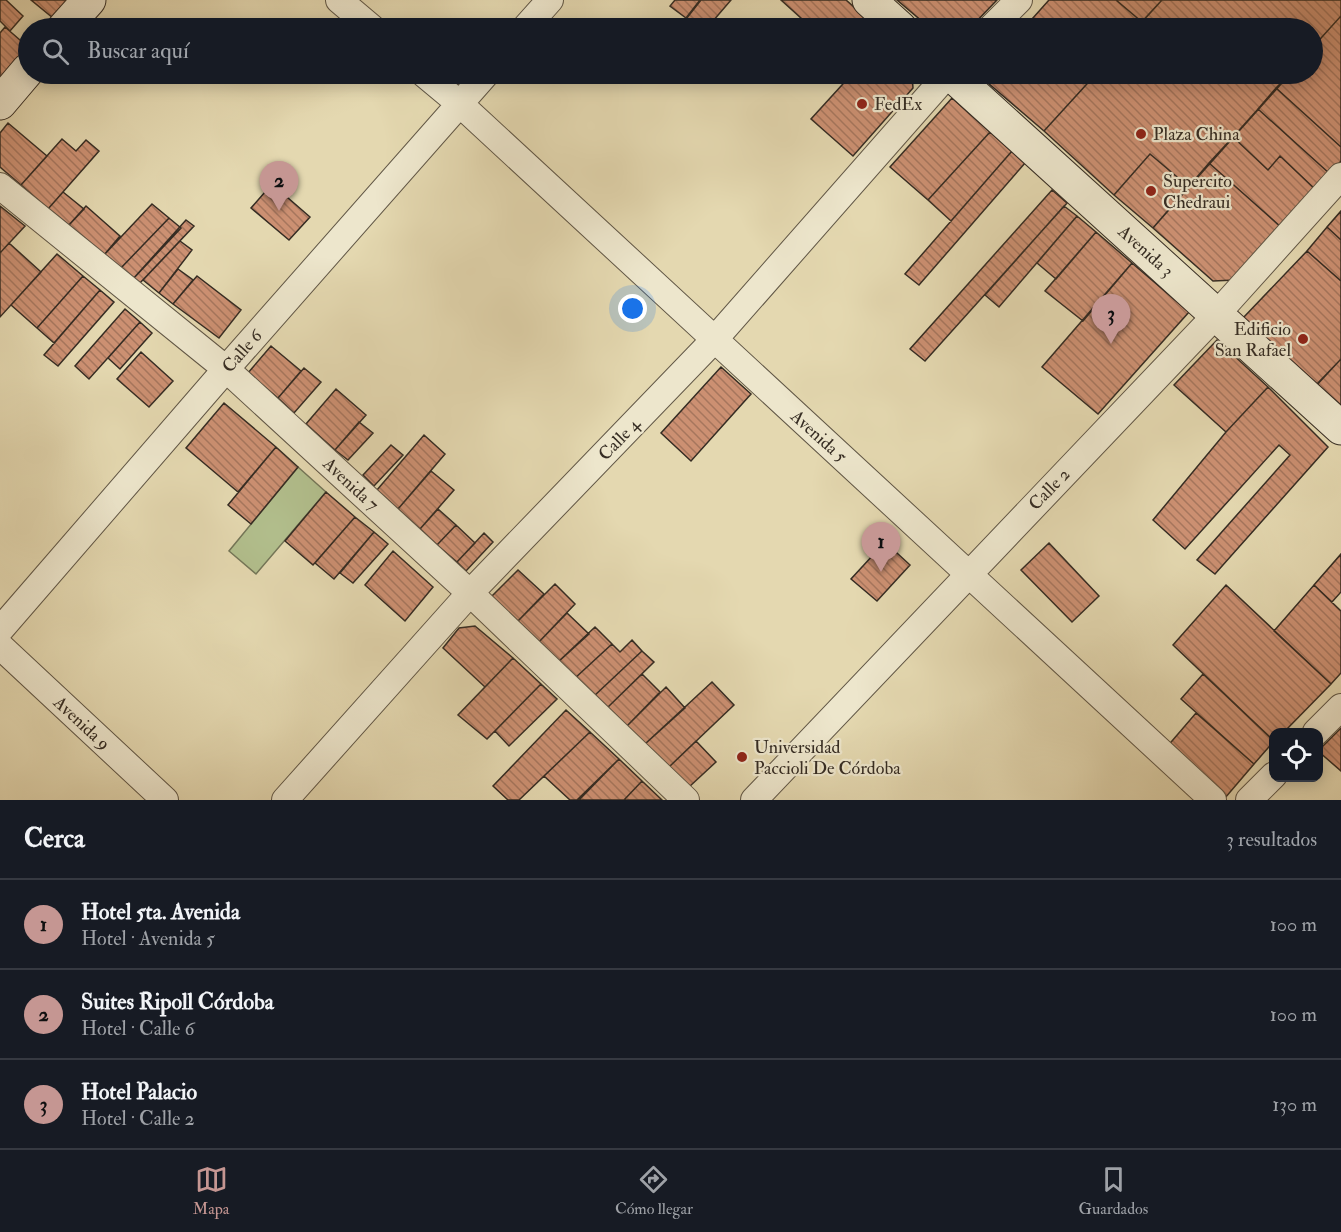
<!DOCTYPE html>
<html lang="es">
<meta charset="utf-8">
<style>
body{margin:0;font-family:"IM FELL Double Pica",serif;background:#20242c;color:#f1f3f6}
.controls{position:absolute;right:18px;bottom:18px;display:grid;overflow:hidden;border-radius:12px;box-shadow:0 3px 15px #0003}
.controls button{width:54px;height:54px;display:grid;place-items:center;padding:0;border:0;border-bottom:2px solid #363941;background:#171b24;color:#f1f3f6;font:30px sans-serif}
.you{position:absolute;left:633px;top:309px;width:21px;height:21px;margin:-15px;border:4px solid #fff;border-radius:50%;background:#1a73e8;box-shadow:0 0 0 9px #1a73e833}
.badge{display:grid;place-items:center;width:39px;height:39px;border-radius:50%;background:#c59692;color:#111;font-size:20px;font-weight:700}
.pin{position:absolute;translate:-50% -50px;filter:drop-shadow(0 2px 3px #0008)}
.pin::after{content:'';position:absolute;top:32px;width:21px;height:18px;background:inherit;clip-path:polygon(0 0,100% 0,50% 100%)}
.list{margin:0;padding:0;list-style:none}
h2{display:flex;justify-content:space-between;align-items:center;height:78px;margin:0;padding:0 24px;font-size:26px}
h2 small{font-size:20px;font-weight:400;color:#9ea1a6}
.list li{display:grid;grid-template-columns:39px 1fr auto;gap:18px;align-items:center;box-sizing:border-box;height:90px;padding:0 24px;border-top:2px solid #363941}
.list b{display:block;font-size:22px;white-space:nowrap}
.list p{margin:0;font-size:20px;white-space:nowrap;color:#9ea1a6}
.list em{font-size:20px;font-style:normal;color:#9ea1a6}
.icon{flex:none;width:33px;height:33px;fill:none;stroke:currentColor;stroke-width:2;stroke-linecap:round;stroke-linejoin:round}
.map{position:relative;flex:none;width:1341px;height:800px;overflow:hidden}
.search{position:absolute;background:#171b24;box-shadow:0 3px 15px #0003;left:18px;right:18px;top:18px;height:66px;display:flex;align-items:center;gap:15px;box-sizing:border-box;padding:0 21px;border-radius:33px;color:#9ea1a6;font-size:22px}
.sheet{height:348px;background:#171b24}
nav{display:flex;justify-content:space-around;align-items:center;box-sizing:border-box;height:84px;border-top:2px solid #363941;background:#171b24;font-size:16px;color:#9ea1a6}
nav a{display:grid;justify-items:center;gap:3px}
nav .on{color:#c59692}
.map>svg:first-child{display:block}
.green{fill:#b2bf8d;stroke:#747658;stroke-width:1.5}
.building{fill:url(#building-back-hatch);stroke:#352c23;stroke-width:1.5}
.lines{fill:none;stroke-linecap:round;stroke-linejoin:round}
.street-casing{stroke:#615746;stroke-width:28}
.secondary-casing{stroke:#352c23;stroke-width:35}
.street{stroke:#ede6cc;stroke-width:26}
.secondary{stroke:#ede6cc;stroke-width:33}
.poi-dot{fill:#8f2418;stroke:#ede6cc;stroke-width:2}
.labels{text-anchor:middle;stroke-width:4.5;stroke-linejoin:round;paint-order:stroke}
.poi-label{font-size:18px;fill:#352c23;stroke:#ede6cc;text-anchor:start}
.street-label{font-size:18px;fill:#352c23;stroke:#ede6cc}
</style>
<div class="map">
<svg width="1341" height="800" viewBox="0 0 1341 800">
<defs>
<pattern id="building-back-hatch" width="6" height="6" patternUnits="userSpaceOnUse" patternTransform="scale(1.5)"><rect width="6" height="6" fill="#cc9072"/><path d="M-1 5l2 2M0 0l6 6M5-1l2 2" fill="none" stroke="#a6765d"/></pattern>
</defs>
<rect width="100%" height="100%" fill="#e4d8b0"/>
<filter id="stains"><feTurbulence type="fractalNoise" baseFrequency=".00333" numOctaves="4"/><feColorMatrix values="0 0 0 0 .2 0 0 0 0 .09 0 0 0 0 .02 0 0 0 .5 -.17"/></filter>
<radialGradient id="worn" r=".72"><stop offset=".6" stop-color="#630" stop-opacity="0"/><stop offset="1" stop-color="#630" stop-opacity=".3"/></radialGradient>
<path class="green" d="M298,467l28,25 -70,82 -27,-23z"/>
<path class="building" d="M0,0h6l17,16 -13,15 -10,-10z
M31,0h37l-15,18z
M675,0h25l-14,18 -16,-12z
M701,0h30l-24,28h-28z
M781,0h65l32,28h-66z
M897,0h100l-27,28h-40z
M1049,0h67l26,22 -6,6h-112z
M1116,0h46l-20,22z
M1162,0h179v16l-29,32v-20h-176z
M1341,16v131l-65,-59 14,-14h22v-26z
M5,27l23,20 -28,33v-47z
M852,74h60l1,14 -60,68 -42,-37z
M984,74h112l-52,57 -63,-54z
M1096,74h194l-101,113 -39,-33 -36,41 -70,-64z
M1276,88l65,59v14l-11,13 -72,-65z
M952,98l38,34 -62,68 -38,-33z
M1258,109l72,65 -14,16 -36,-34 -12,14 -35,-33z
M8,123l39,33 -26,29 -21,-18v-34z
M990,132l22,19 -61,70 -23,-21z
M1233,137l35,33 12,-14 36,34 -34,38 -73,-65z
M62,139l14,12 10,-11 13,11 -51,58 -27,-24z
M1012,151l13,12 -106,122 -14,-11z
M1150,154l39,33 -36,41 -39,-33z
M1209,163l73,65 -47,52 -22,1 -60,-53z
M272,184l38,33 -21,23 -38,-32z
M1052,190l15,13 -142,158 -15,-12z
M63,192l21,17 -15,16 -21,-16z
M152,204l17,14 -49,51 -16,-14z
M0,206l25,20 -25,27z
M86,206l34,30 -16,19 -35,-30z
M1064,206l13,10 -78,91 -14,-12z
M1341,211v29l-14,-13z
M1077,216l19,16 -40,47 -19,-16z
M169,218l12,10 -48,51 -13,-10z
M186,220l8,6 -55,58 -6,-5z
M1327,227l14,13v41l-34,-30z
M1096,232l36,31 -49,58 -38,-30z
M180,241l12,9 -33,43 -16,-13z
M9,243l32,29 -41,45v-64z
M1307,251l34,30v78l-26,28 -72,-69z
M57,254l26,22 -46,52 -26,-23z
M1132,263l57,49 -91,102 -56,-47z
M178,269l15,11 -20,24 -14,-11z
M83,276l17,14 -46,53 -17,-15z
M197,276l44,34 -22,28 -46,-34z
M100,290l14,12 -56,64 -14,-11z
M125,309l15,13 -51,57 -14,-13z
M140,322l12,11 -32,36 -12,-11z
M1217,340l51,47 -42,45 -52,-47z
M271,346l30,25 -23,27 -30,-25z
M141,352l32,29 -24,26 -32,-28z
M1341,359v47l-24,-22z
M721,367l30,27 -60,67 -30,-28z
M304,368l17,14 -27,31 -16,-15z
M1268,387l60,60 -113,127 -18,-14 93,-105 -11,-10 -94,104 -32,-29 73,-88z
M336,389l30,26 -31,35 -29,-26z
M224,403l52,44 -38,45 -52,-44z
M359,422l14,11 -25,27 -13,-10z
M424,435l21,19 -47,55 -21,-19z
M391,445l12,10 -29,31 -11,-11z
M276,447l22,20 -47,57 -23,-19z
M431,471l23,19 -34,39 -22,-20z
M326,492l29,25 -42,48 -28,-24z
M438,509l18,16 -19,20 -17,-16z
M355,517l19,15 -40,47 -19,-16z
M456,525l19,18 -18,19 -20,-17z
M374,532l14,12 -35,39 -13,-10z
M484,533l9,9 -27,29 -9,-9z
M885,542l25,23 -33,36 -26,-22z
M1049,543l50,53 -27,26 -51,-52z
M393,551l40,36 -28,34 -40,-36z
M1341,554v38l-9,10 -18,-17z
M518,570l26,24 -28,29 -26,-25z
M555,584l20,20 -38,40 -21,-21z
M1226,585l105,99 -47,48h-10v9l-101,-96z
M1314,585l27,26v62l-10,11 -57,-53z
M567,613l22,21 -32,29 -20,-19z
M475,626l38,32 -28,29 -42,-39 16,-20z
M595,627l17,17 -38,35 -17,-16z
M632,640l10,11 -49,46 -19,-18 38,-35 8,8z
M642,651l12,11 -48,47 -13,-12z
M513,658l28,26 -54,55 -29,-24z
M642,674l18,18 -34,35 -20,-18z
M1203,674l71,67 -20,23 -73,-65z
M712,682l22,23 -65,62 -24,-23z
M541,684l16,15 -48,47 -14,-15z
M666,687l19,21 -40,36 -19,-17z
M566,710l24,22 -71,68h-11l-15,-14z
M1196,713l58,51 -29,34 -59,-50z
M1341,728v43l-23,-20z
M590,732l29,27 -42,41h-7l-26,-24z
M696,741l20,21 -27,25 -20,-20z
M619,759l23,22 -18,19h-45z
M642,781l20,19h-38z"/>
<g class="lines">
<g class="street-casing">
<path id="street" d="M339,0l33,28
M525,28l25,-28
M991,28l28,-28
M424,74l36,30 753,696
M0,186l226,183 244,224 216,207
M0,630l226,-261 260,-295
M0,646l165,154
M1316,732l25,-25
M285,800l185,-207 244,-253 234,-266
M754,800l462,-485 125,-139
M1249,800l25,-25"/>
</g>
<g class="secondary-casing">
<path id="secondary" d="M869,0l31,28
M64,28l25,-28
M951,74l390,354
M0,103l28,-33"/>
</g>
<use href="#street" class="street"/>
<use href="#secondary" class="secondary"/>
</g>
<g class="poi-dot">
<circle cx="862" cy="104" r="6"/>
<circle cx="1141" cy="134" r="6"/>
<circle cx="1151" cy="191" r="6"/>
<circle cx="1303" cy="339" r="6"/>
<circle cx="742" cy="757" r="6"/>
</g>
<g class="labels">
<g class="poi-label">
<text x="874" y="110">FedEx</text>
<text x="1153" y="140">Plaza China</text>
<text x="1163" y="187">Supercito<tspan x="1163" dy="21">Chedraui</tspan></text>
<text x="1291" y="335" text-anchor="end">Edificio<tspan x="1291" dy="21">San Rafael</tspan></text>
<text x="754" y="753">Universidad<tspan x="754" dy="21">Paccioli De Córdoba</tspan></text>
</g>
<g class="street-label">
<text transform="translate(1146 251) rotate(42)" y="6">Avenida 3</text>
<text transform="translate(242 351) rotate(-49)" y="6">Calle 6</text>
<text transform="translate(819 436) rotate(42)" y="6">Avenida 5</text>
<text transform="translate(619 439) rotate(-46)" y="6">Calle 4</text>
<text transform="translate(351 484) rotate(43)" y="6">Avenida 7</text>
<text transform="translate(1049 489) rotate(-46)" y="6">Calle 2</text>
<text transform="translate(82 723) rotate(43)" y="6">Avenida 9</text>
</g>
</g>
<rect width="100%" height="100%" filter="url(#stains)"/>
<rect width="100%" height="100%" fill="url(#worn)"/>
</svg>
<div class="controls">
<button><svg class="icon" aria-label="locate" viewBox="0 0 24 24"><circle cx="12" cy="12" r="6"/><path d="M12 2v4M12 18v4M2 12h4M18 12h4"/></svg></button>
</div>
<div class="you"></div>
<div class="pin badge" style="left:881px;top:572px">1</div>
<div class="pin badge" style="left:279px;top:211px">2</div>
<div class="pin badge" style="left:1111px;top:344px">3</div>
<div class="search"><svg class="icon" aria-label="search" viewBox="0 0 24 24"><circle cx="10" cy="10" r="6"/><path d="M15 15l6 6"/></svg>Buscar aquí</div>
</div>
<section class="sheet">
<h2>Cerca<small>3 resultados</small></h2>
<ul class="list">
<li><span class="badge">1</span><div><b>Hotel 5ta. Avenida</b><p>Hotel · Avenida 5</p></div><em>100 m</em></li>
<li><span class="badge">2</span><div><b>Suites Ripoll Córdoba</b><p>Hotel · Calle 6</p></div><em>100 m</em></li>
<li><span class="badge">3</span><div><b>Hotel Palacio</b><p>Hotel · Calle 2</p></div><em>130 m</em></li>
</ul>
</section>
<nav>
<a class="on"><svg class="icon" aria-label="map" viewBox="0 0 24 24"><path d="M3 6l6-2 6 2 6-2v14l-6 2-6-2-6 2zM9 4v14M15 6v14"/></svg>Mapa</a>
<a><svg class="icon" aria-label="directions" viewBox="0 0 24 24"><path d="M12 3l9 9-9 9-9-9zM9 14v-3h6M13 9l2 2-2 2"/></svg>Cómo llegar</a>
<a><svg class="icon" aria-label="saved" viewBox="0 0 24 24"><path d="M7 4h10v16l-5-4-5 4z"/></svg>Guardados</a>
</nav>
